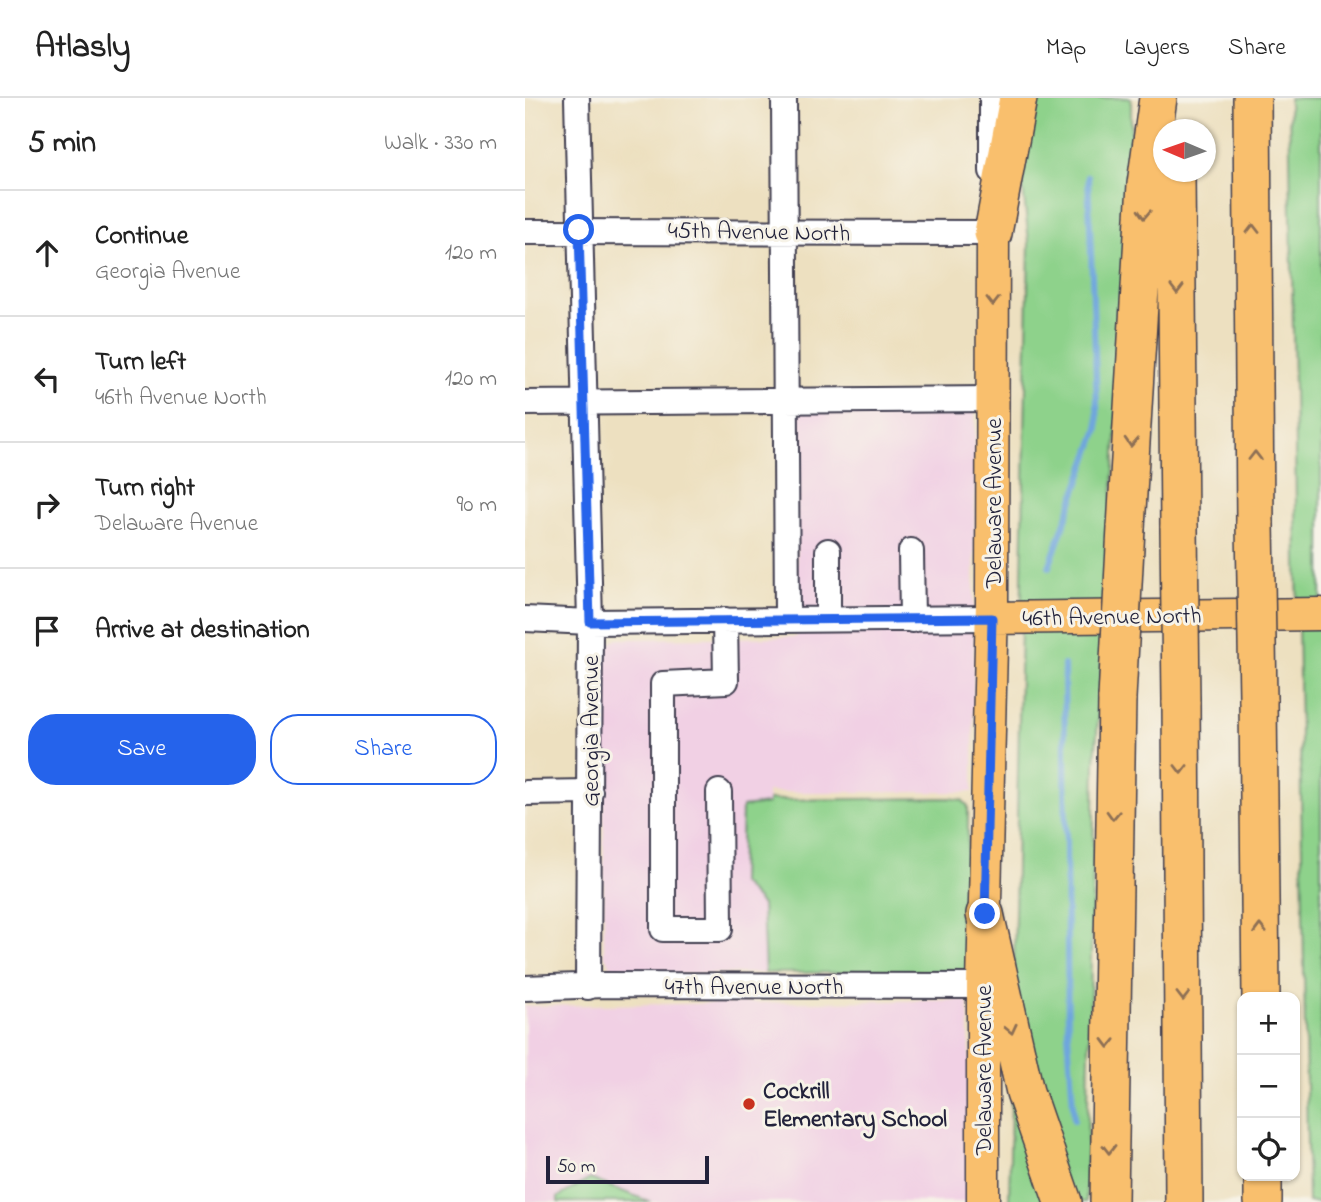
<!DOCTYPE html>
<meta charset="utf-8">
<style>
body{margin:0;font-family:"Indie Flower",sans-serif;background:#f2f2f2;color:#222}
.controls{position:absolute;right:21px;bottom:21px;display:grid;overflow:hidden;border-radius:14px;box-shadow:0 2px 5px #0004}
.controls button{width:63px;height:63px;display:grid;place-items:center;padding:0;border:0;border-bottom:2px solid #e0e0e0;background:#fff;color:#222;font:35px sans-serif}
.compass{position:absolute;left:628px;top:21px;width:63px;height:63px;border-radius:50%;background:#fff;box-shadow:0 2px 5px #0004;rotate:272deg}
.scale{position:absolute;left:21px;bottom:18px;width:163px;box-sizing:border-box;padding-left:7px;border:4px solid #22223b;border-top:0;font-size:19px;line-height:24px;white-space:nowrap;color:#22223b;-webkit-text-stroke:5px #f7f3e8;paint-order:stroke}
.stop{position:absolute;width:21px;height:21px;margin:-16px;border:5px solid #2563eb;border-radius:50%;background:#fff}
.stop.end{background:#2563eb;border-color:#fff;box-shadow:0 2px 7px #0008}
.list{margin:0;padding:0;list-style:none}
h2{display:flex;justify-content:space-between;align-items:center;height:91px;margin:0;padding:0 28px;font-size:30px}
h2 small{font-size:23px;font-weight:400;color:#767676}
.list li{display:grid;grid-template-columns:46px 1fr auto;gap:21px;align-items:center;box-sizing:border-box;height:126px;padding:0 28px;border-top:2px solid #e0e0e0}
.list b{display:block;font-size:26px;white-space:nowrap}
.list p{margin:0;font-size:23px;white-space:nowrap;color:#767676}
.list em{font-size:23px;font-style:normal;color:#767676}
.actions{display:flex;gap:14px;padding:21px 28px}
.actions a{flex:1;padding:16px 0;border:2px solid #2563eb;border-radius:28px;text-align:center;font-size:24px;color:#2563eb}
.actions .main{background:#2563eb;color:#fff}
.icon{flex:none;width:38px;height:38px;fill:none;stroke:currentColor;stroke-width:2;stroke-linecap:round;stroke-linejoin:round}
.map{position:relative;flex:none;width:796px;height:1104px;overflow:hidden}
header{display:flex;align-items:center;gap:42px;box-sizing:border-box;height:98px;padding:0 35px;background:#fff;border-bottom:2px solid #e0e0e0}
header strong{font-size:33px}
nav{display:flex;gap:38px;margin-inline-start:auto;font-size:24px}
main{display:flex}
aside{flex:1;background:#fff}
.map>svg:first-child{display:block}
.built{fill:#f1d0e4}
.green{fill:#8ed28b;stroke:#587a63;stroke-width:2}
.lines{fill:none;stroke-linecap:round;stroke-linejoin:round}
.stream{stroke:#6ea6dd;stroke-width:6}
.minor-casing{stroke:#403e4f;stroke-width:28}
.major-casing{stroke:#403e4f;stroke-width:35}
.highway-casing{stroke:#403e4f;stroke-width:40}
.minor{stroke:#fff;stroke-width:24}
.major{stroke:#f9bf6d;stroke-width:32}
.highway{stroke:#f9bf6d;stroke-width:37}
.highway-bridge-casing{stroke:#403e4f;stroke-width:40;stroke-linecap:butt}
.highway-bridge{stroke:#f9bf6d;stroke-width:37}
.oneway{stroke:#8e7054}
.route{stroke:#2563eb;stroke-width:9}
.poi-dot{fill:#c8321e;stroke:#f7f3e8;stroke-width:2.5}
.labels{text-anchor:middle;stroke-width:6;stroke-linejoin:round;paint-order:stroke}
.street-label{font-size:24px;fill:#22223b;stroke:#f7f3e8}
.poi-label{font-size:24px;font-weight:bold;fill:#22223b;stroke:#f7f3e8;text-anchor:start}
</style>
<header>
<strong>Atlasly</strong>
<nav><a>Map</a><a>Layers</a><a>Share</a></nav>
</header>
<main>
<aside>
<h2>5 min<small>Walk · 330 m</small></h2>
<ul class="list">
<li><svg class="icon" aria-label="ahead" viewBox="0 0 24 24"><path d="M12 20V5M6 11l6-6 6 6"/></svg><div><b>Continue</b><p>Georgia Avenue</p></div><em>120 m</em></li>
<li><svg class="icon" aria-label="left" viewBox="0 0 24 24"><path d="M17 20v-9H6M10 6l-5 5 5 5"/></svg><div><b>Turn left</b><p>46th Avenue North</p></div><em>120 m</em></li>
<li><svg class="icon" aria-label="right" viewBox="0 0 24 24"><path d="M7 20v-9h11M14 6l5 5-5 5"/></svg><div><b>Turn right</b><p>Delaware Avenue</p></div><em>90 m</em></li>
<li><svg class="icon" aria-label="arrive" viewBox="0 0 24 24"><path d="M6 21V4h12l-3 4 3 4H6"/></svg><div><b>Arrive at destination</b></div></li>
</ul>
<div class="actions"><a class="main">Save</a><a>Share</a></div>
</aside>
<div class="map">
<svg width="796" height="1104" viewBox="0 0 796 1104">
<rect width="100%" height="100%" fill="#f7f3e8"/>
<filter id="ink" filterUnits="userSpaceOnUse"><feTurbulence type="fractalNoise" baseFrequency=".0143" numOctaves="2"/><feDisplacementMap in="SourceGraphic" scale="14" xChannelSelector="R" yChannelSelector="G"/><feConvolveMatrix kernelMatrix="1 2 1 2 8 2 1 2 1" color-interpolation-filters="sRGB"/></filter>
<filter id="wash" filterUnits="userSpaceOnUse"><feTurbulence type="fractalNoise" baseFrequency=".00686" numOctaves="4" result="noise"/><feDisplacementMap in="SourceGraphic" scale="28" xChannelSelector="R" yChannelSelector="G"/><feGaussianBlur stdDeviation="1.57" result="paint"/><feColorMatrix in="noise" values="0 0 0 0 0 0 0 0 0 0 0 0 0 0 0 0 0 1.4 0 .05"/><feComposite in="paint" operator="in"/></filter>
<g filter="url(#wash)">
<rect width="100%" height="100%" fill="#ede0c0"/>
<path class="built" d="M450,309l-2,385h-206l1,12 -28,78 22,23 3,68 -140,2 -14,-9 -7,-11 -1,-308 15,-8 179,-2 -2,-227z
M440,902l3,3 6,199h-449v-196z"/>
<path class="green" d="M488,0h118v109l-36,557 -9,438h-77l20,-960z
M764,0h32v1104h-13z
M425,700l12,2 6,6 -1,166 -202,1 -3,-68 -22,-23 2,-75 26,-3v-4z
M65,1081l61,23h-93v-5z"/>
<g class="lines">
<path class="stream" d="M524,469l49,-138 -10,-253
M539,567l4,368 6,87"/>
</g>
</g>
<g filter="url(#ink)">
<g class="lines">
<g class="minor-casing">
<path id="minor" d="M52,0l13,524 -2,365
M259,0l3,521
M467,0v73
M0,134l468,1v-15
M0,305l468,-4
M303,453v68
M386,453l1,69
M0,521l65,3 402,-4
M194,694l1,137h-57v-245l63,-3 -1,-61
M0,695l65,-1
M0,890l79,-3 379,1"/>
</g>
<g class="major-casing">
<path id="major" d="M467,520l329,-4
M458,1104v-216l9,-383 1,-370"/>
</g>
<g class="highway-casing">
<path id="highway" d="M727,0l3,426
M651,74l3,356
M468,135l25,-135
M601,430l20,-344 12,-86
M733,601l3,298
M656,603l3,501
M460,816l40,178 38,110
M738,1078v26
M584,1104l8,-504"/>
</g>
<use href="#minor" class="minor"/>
<use href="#major" class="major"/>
<use href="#highway" class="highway"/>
<g class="highway-bridge-casing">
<path id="highway-bridge" d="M730,426l3,175
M654,430l2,173
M592,600l9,-170"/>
</g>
<use href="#highway-bridge" class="highway-bridge"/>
</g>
<defs><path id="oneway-chevron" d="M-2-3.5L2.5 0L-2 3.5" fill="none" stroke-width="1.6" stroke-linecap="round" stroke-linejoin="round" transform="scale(1.75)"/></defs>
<g class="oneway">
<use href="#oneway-chevron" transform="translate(619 116) rotate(93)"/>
<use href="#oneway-chevron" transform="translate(728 131) rotate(-90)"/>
<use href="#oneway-chevron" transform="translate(652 191) rotate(90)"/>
<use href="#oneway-chevron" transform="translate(468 203) rotate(90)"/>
<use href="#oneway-chevron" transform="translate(606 344) rotate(93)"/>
<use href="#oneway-chevron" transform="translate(730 358) rotate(-90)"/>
<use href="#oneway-chevron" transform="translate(656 671) rotate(90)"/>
<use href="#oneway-chevron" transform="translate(588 717) rotate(92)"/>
<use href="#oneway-chevron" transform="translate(735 831) rotate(-91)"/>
<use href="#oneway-chevron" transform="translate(658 898) rotate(90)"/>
<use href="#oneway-chevron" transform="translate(486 931) rotate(77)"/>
<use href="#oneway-chevron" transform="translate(584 945) rotate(91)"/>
<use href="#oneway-chevron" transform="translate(584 1051) rotate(90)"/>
</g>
</g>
<g class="lines" filter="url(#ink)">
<path class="route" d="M54,132l11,392 402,-4 -7,296"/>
</g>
<circle class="poi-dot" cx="224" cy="1006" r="7"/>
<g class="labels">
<g class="street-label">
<text transform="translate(234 133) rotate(1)" y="8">45th Avenue North</text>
<text transform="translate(468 405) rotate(-90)" y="8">Delaware Avenue</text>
<text transform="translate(587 518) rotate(-1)" y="8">46th Avenue North</text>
<text transform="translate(65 633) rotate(-90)" y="8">Georgia Avenue</text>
<text x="229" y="896">47th Avenue North</text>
<text transform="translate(458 972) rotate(-90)" y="8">Delaware Avenue</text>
</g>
<g class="poi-label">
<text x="238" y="1000">Cockrill<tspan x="238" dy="28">Elementary School</tspan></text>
</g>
</g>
</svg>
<div class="controls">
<button>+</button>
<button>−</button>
<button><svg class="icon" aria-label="locate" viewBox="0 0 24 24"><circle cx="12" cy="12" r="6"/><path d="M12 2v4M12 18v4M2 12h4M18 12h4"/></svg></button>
</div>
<svg class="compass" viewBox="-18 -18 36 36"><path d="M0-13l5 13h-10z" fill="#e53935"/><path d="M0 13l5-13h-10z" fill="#767676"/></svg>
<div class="scale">50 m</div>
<div class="stop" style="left:54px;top:132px"></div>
<div class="stop end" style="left:460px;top:816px"></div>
</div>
</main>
